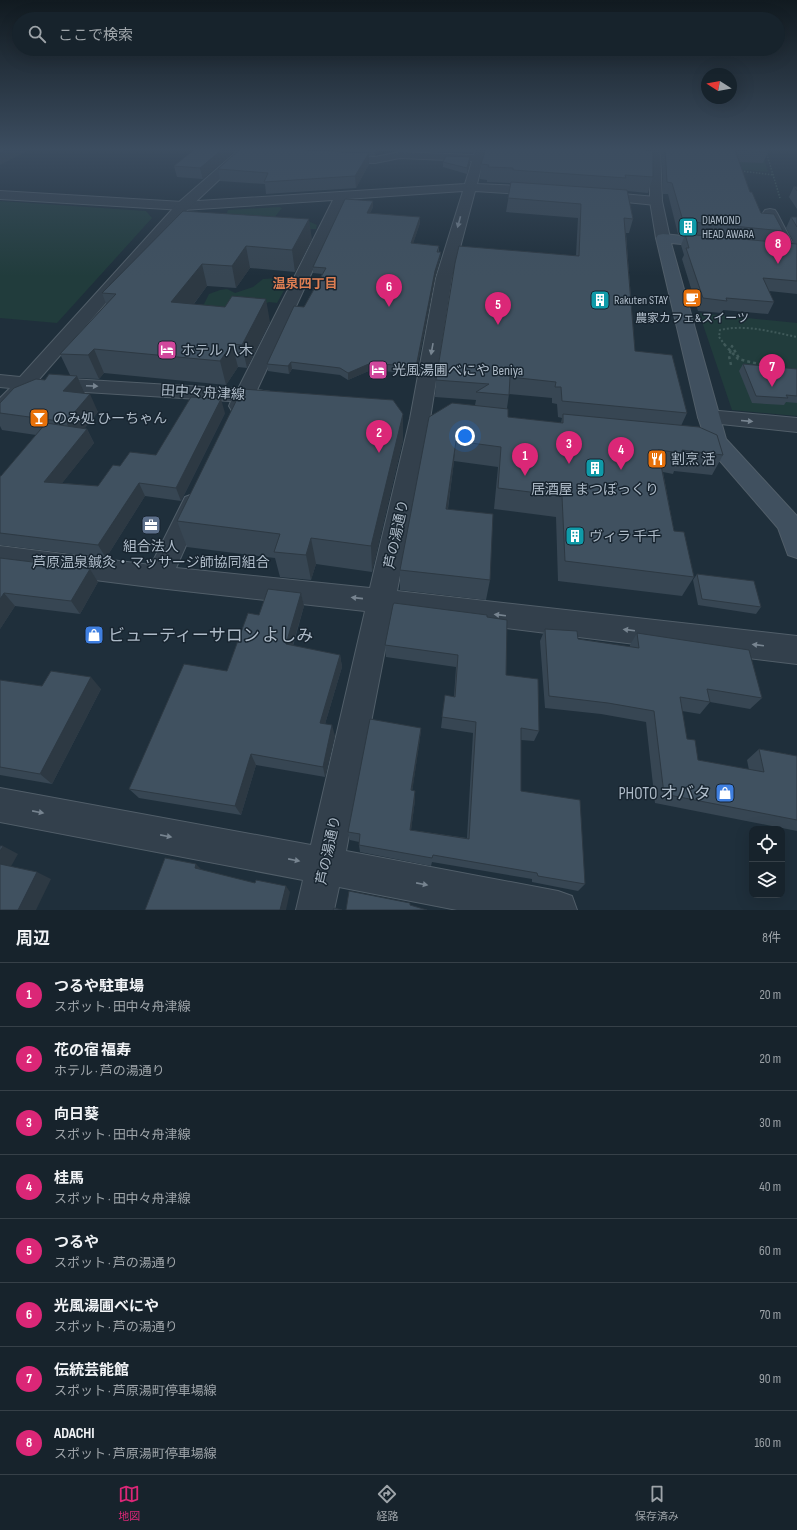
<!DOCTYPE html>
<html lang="ja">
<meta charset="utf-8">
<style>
body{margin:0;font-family:"Sofia Sans Condensed","Noto Sans JP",sans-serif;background:#242f38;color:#f1f3f6}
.controls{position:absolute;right:12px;bottom:12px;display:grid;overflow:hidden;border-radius:8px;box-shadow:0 4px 16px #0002}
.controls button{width:36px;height:36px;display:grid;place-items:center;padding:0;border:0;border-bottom:1px solid #364048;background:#17232c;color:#f1f3f6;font:20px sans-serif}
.compass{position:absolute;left:701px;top:68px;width:36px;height:36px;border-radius:50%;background:#17232c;box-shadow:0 4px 16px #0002;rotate:281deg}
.you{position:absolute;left:465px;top:436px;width:14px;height:14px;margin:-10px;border:3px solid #fff;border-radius:50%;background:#1a73e8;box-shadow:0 0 0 6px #1a73e833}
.badge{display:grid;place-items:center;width:26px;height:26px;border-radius:50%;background:#db2777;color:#fff;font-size:13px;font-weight:700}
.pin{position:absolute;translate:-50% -33px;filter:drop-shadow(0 1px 2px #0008)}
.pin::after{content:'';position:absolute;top:21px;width:14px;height:12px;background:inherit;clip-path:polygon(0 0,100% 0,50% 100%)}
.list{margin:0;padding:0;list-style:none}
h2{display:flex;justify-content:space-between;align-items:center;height:52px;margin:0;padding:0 16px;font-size:17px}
h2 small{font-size:13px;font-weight:400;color:#9ea4a9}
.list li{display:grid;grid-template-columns:26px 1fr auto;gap:12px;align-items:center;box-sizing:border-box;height:64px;padding:0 16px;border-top:1px solid #364048}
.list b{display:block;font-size:15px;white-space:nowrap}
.list p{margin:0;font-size:13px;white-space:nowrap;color:#9ea4a9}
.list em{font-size:13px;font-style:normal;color:#9ea4a9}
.icon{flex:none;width:22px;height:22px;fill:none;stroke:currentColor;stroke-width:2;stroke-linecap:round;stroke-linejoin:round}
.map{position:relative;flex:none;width:797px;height:910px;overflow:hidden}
.search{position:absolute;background:#17232c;box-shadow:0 4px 16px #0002;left:12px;right:12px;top:12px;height:44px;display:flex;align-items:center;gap:10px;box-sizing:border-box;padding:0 14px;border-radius:22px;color:#9ea4a9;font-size:15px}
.sheet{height:564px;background:#17232c}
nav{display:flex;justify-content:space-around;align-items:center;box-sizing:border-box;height:56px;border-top:1px solid #364048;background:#17232c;font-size:11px;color:#9ea4a9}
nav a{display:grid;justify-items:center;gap:2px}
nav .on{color:#db2777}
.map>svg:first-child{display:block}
.green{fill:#213c3c}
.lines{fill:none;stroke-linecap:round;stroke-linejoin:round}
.minor-casing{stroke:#515e69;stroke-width:2}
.tertiary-casing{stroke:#515e69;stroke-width:2}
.secondary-casing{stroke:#515e69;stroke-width:2}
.path-far2{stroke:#3f5959;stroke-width:1.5;stroke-dasharray:1.5 1.5;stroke-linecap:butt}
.path-far1{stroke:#3f5959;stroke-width:2;stroke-dasharray:2 2;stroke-linecap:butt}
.path{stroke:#3f5959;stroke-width:2.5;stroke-dasharray:3 3;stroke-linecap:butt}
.minor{fill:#33404c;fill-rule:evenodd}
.tertiary{fill:#33404c;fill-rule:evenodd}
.secondary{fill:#40505f;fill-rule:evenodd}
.wall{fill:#374653;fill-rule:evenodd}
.shaded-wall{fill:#2d3943}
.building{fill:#405160;stroke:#2d3943}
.oneway{fill:#778490}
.labels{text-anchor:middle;stroke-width:3;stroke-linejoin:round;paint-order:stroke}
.far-poi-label{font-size:12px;fill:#aebbc8;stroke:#182530;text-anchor:start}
.far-neighbourhood-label{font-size:13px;font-weight:bold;fill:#de7e52;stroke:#182530}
.poi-label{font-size:14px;fill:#aebbc8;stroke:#182530;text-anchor:start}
.street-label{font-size:14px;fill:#aebbc8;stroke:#182530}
.near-poi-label{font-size:17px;fill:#aebbc8;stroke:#182530;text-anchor:start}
</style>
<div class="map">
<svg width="797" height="910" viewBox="0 0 797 910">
<rect width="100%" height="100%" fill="#1f2f3b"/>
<path class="green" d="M762,151l6,21 -33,-3 2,-10z
M0,201l146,10 6,7 -95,105 -57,-5z
M279,207l3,1 -8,10 34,3 9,4 -1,4 -96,1 8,-20z
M279,278l8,2v5l-10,18 -8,-1 -11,5 -69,5 15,-8 5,-10 11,-4 7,-1 8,4 18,-6 10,-8z
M699,313l98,10v93l-65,-6z"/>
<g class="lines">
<g class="minor-casing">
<path id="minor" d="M476,148h10l-9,36 62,3 6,4 -6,4 -64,-4 -23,87 -22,141 -33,172 400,45v28l-405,-50 -46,237 212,40 14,5 5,14h-120l-118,-23 -5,23h-38l7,-30 -303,-58v-34l311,57 54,-234 -207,-23 -158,-20v-22l151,19 34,-68 8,-3 8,3 4,6 -29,65 194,20 40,-169 26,-141 27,-87 -117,8 -89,191 20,3 3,4 -3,4 -7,2 -19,-1 -5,9 -7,2 -7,-2 -3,-5 2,-5 -178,-11 -7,-2 -3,-4 3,-4 7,-2 185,11 95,-189 -150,10 -183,-11v-8l183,11 282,-18 7,-23 -72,-3 -25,5 -36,-1 -6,-3 6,-3 36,1 25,-5 74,3z
M599,192l57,5 6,4 -6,4 -61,-6 -2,-3 2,-3z
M770,209l5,1 2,3 15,29 -2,3h-10l-2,-3 -15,-29 2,-3z
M708,410l89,8v14l-96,-10 -3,-5 3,-5z"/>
</g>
<g class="tertiary-casing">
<path id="tertiary" d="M241,148h12l-65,61 -181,207 -7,2v-20l10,-10 -10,-1v-12l20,2 158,-174z
M650,148h10l2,53 8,37 -2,3h-10l-2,-3 -6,-37z"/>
</g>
<g class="secondary-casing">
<path id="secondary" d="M663,234l50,5 5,1 2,3 -2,3 -5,1 -42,-4 55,196 71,77v42l-9,-3 -10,-27 -70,-81 -10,-30 -42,-179 2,-3z"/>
</g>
<path class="path-far2" d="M765,148l15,50
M741,171l33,4"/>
<path class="path-far1" d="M725,345l-6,-8 1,-7c26,-6 52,2 77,7"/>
<path class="path" d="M724,344l14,15 29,7
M731,365l-2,-9 3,-10 8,14"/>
<use href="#minor" class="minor"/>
<use href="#tertiary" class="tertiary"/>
<use href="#secondary" class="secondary"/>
</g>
<path class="wall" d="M196,148l7,31 -26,-2 -3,-11z
M241,148h234l-2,5 -95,-2 -3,5h-6v8l-13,24 -90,6 -1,-10 -45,-3 -2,-12z
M486,148h165l-1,3 3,26 -5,16 -21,-2 6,28 -4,14h-3l9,118 52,62 -6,13 42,29 -11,20 -38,-4 -1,3 -10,-2 11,59 20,46 -12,19 -124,-15 -2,-64 -62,-8 4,-42 -44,-6 -6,48 42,71 -4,20 -86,-10v-20l29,-153 46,-12 1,-5 -41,-3 1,-17 140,-125 2,-37 -72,-6 5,-29 -24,-1v-2l-7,-1 1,-15zM509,394l43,4v5l5,1 1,13 4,1 -1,5 -53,-6 -1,-9z
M660,148h105l3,4 -5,11 -24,-1 11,30 11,21 22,18 -5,11 14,2 1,-3 -7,-13 5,-11h6v77l-28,-3 5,11 -6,12 -45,-4 -1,3 -24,-2 -16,-52 2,-4 -3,-10 4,-10 -7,-1 -10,-40h-5l-1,-32z
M443,162h27l-3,12 -24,-7z
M794,186l3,1v22l-8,-12z
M373,201v6l-3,6 50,4v6l-7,20 26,3v6h2l-1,7 -5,19 -19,96 -45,-4 -23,10 -8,-5 -48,-6 -3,5 -21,-3 -1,-7 37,-57 18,-33 -9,-1v-6z
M183,211l129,28 -17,33 -45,-4 -14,20 -29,-2 -13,18 76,18 -23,46 -9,-1 -12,18 -122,-12 -5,6 -21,-1 7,16 13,18 -14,17h3l7,14 -32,40 36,3 22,-20 36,-11 69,-42 -44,88 -36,-5 -39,62 -106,-13v-69h1l35,-41 -34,-5 -2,-4v-23l45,-23 25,-5 -10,-21 46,-50 -4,-11z
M743,364l54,5v34l-11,-1 -2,3 -32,-2 -13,-32z
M403,414v26l-31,132 -56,-8 -5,16 -31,-3 -5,-19 -88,-11 -10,-26z
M0,558l90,11 8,13 -18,32 -65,-8 -15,23z
M697,574l64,33 -5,7 -58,-9 -5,-25z
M301,593l3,13 -11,40 47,9 2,12 -17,57 10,12 -10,41 -69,-12 -15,50 -102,-17 -10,-9 98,-118 32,-56z
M487,617l19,58 33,56 -5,10 -13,-1v51l64,93 -7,7 -46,-9v-3l-100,-17 -1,4 -71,-14 -1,-7v-3l-9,-2 -2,-8 73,-104 -1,10 -8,53 3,9 -4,30 56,8 6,-105 -32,-5 4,-33 9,2 2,-30 -70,-10 -1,-12z
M545,629l33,10 52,8v-2l7,-12 125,65 -12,11 -40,-7 -10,12 -18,-3 5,28 11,21 51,10 -2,-10 12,-11 38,7v75l-142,-28 -9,-81 -45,-8 -56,-6 -5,-67z
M0,680l42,6 59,3 -49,95 -52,-9z"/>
<path class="shaded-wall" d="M9,148h24l-33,17v-12z
M224,148h15l-36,31 -3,-11z
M375,148h3v3l-3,5z
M369,153v11l-13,24 -1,-12z
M470,157v5l-3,12v-6z
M373,201v6l-6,12v-6z
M420,217v6l-9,27v-7z
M309,219l3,20 -17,33 -3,-22z
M246,246l4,22 -14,20 -4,-22z
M441,252l-1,7 -5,19 -19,96v-7l19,-96z
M202,264l5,22 -29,39 -7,-23z
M266,299l4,23 -23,46 -5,-23z
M232,344l6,23 -12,18 -6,-24z
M94,349l10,24 -5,6 -11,-24z
M291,362l1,7 -3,5 -1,-8z
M371,363v7l-23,10v-7z
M77,376l8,18 -22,-3z
M90,394l8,18 -23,28 -9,-18z
M221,399l4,14 -44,88 -5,-13z
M403,414v26l-31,132 -1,-26z
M87,429l7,14 -42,53 -8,-14z
M456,441l-2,20 -9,68 1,-20z
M139,483l6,13 -39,62 -8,-13z
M311,538l5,26 -5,16 -5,-25z
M90,569l8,13 -18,32 -9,-13z
M4,593l11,13 -15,23v-30z
M301,593l3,13 -15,51 -3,-13z
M340,655l2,12 -20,67 -2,-11z
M91,677l10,12 -49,95 -12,-10z
M332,725l3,11 -10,41 -2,-10z
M421,728l-1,10 -9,62v-10z
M251,754l5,11 -15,50 -6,-9z
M415,791v9l-5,38v-8z
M3,846l15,8 -9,16 -9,-4v-15z
M196,864l7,7 -8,-3z
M37,872l14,7 -15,31h-18z
M286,886l4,6 -4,18h-6z"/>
<path class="building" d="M0,148h9l-9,5z
M196,148h28l-24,20 -26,-2z
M241,148h23l105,5 -14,23 -91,6 4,-9 -50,-4z
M486,148h138l29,3v26l-28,-2 1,3 -113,-8v-2l-25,-1 1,-2 -8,-1z
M665,148h100l3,4 -33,-2 15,42h2l9,21 13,1 9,17 -100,-10 -11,-38 -5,-1z
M446,156l24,1 -3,11 -24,-6z
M511,182l116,8 6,29 -9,-1 11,133 37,4 15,58 -125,-12 -1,-14h-6l1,-5 -46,-5 -1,18 -33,-3 13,-8 -53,-4 19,-117 4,-17 120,10 2,-52 -73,-6z
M794,186l3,1v4z
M345,199l28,2 -6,12 53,4 -9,26 28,3 -2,6h4l-6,19 -19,96 -45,-4 -23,10 -8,-5 -49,-6 -3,4 -21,-2 27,-58 10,1 22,-39 -13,-1z
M183,211l126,8 -17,31 -46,-4 -14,20 -30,-2 -31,38 54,5 7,-11 34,3 -24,46 -10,-1 -12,17 -126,-12 -6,6 -28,-1 56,-60 -14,-1z
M791,217h6v10z
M685,234l112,10v37l-34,-3 11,24 -48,-4 1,3 -24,-3 -17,-50h3z
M743,364l54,5v27l-11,-1 2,3 -32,-2z
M49,374l28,2 -14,15 27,3 -24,28 -66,-9v-10l14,-15 22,-9 9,1z
M242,389l151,11 10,14 -32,132 -60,-8 -5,17 -32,-3 6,-18 -103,-13z
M191,397l30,2 -45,89 -37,-5 -41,62 -98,-12v-57h1l45,-53 41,6 -43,53 54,4 15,-21 7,1 10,-14 26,3z
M452,403l56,6v8l55,6v-9l136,13 18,8 6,20 -41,-5v3l-24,-3 16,81 10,1 10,45 -129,-16 -3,-65 -64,-8 3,-41 -45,-6 -10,68 47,5 -3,66 -90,-10 29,-153z
M0,558l90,11 -19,32 -67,-8 -4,6z
M697,574l57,7 7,26 -59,-8z
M268,589l33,4 -15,51 54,11 -20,68 12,2 -9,42 -72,-13 -16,52 -106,-17 55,-125 43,7 21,-58 11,2z
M394,603l93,12v2l20,3 -1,55 32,4 1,52 -18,-3v63l59,9 5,84 -47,-8 -1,-3 -104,-18 -1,3 -73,-13 1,-11 -12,-2 22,-113 51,9 -10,62 4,1 -5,39 59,9 7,-117 -34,-5 3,-22 10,2 3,-42 -73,-10 8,-40z
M545,629l32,2 1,8 61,9 -2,-15 112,17 13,48 -55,-9 3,13 -30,-5 7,42 8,1 3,20 66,12 -5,-23 38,7v64l-133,-26 -10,-83 -46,-8 -59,-7z
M51,671l40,6 -51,97 -40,-7v-87l42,6z
M0,846h3l-3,5z
M165,858l31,6 -1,4 60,15 1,-3 30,6 -6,24h-135z
M0,864l37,8 -19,38h-18z
M349,891l61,12v2l17,5h-81z
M334,908l8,2h-9z"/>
<defs><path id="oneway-solid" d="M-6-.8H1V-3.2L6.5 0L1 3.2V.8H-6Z"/></defs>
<g class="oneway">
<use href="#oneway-solid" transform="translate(459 222) rotate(105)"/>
<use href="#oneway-solid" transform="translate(432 349) rotate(100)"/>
<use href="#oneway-solid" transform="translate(92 386) rotate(3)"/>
<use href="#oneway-solid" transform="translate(747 421) rotate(5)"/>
<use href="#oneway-solid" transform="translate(357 598) rotate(-174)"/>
<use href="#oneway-solid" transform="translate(500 615) rotate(-173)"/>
<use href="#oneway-solid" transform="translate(629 630) rotate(-173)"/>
<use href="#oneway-solid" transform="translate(758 645) rotate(-173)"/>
<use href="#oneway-solid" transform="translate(38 812) rotate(11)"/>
<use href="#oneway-solid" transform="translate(166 836) rotate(11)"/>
<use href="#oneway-solid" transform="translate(294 860) rotate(11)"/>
<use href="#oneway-solid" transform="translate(422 884) rotate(11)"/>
</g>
<linearGradient id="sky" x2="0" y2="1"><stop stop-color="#111a20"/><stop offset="0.54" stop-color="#3c4d60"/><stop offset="1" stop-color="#3c4d60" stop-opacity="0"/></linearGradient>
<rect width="797" height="276" fill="url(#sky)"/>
<defs>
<g id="building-square" transform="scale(1)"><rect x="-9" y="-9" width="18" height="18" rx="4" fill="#0f9aa8" stroke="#182530"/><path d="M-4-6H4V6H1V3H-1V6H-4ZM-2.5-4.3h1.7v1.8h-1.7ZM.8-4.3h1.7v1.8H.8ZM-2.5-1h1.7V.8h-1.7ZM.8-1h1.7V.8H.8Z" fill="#fff"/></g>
<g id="cafe-square" transform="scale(1)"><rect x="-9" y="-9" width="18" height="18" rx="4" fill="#e8710a" stroke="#182530"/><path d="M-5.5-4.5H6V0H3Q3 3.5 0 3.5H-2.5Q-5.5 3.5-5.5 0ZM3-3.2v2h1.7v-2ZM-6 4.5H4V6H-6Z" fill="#fff"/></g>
<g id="hotel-square" transform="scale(1)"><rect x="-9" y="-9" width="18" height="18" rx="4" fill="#d1479c" stroke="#182530"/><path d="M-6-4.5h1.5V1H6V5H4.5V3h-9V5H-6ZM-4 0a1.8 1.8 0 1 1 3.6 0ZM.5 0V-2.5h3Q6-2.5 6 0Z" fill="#fff"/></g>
<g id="bar-square" transform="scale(1)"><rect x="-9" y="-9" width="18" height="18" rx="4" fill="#e8710a" stroke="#182530"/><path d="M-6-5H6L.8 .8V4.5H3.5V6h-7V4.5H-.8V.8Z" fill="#fff"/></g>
<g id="restaurant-square" transform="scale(1)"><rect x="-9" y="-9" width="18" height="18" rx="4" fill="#e8710a" stroke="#182530"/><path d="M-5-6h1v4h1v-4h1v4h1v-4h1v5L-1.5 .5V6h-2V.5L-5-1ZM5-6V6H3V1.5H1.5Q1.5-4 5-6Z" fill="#fff"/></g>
<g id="office-square" transform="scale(1)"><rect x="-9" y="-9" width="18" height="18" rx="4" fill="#5c6f8a" stroke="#182530"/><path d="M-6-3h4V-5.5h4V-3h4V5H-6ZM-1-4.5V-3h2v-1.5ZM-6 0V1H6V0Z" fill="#fff"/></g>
<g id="shop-square" transform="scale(1)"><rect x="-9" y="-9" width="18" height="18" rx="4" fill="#3f7fe0" stroke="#182530"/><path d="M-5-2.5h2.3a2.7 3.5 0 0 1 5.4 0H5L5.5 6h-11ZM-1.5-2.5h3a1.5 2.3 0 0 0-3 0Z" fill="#fff"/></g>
</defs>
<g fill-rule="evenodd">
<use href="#building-square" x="688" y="227"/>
<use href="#cafe-square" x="692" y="298"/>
<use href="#building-square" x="600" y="300"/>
<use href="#hotel-square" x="167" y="350"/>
<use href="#hotel-square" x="378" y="370"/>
<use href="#bar-square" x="39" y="418"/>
<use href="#restaurant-square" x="657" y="459"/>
<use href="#building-square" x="595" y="468"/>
<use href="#office-square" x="151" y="525"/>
<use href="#building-square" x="575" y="536"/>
<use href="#shop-square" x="94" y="635"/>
<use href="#shop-square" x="725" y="793"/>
</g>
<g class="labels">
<g class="far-poi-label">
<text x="702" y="224">DIAMOND<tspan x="702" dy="14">HEAD AWARA</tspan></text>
<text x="614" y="304">Rakuten STAY</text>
<text x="692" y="322" text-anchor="middle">農家カフェ&amp;スイーツ</text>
</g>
<g class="far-neighbourhood-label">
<text x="305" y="288">温泉四丁目</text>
</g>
<g class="poi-label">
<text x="181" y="355">ホテル 八木</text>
<text x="392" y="375">光風湯圃べにや Beniya</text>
<text x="53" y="423">のみ処 ひーちゃん</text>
<text x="671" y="464">割烹 活</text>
<text x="595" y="494" text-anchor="middle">居酒屋 まつぼっくり</text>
<text x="589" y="541">ヴィラ 千千</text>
<text x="151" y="551" text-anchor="middle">組合法人<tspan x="151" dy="16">芦原温泉鍼灸・マッサージ師協同組合</tspan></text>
</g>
<g class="street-label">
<text transform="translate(203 392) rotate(3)" y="5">田中々舟津線</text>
<text transform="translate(396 534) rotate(-78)" y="5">芦の湯通り</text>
<text transform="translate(328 850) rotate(-78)" y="5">芦の湯通り</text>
</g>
<g class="near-poi-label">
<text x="108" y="641">ビューティーサロン よしみ</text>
<text x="711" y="799" text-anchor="end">PHOTO オバタ</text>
</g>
</g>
</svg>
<div class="controls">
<button><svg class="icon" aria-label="locate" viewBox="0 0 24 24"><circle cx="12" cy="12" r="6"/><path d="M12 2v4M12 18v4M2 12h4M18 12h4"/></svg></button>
<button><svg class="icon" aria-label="layers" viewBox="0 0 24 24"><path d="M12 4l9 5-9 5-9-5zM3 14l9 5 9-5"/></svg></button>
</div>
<svg class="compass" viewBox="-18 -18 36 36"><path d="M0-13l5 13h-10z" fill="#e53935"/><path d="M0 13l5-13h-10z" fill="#9ea4a9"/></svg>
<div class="you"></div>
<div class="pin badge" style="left:525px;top:476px">1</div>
<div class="pin badge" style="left:379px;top:453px">2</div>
<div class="pin badge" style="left:569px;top:464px">3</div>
<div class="pin badge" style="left:621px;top:470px">4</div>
<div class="pin badge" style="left:498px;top:325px">5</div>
<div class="pin badge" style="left:389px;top:307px">6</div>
<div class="pin badge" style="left:772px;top:387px">7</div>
<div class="pin badge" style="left:778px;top:264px">8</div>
<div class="search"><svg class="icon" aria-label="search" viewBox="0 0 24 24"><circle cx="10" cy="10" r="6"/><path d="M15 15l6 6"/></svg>ここで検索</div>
</div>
<section class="sheet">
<h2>周辺<small>8件</small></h2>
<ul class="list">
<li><span class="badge">1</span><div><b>つるや駐車場</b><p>スポット · 田中々舟津線</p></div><em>20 m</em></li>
<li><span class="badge">2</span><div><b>花の宿 福寿</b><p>ホテル · 芦の湯通り</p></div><em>20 m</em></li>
<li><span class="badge">3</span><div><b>向日葵</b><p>スポット · 田中々舟津線</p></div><em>30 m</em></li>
<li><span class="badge">4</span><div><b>桂馬</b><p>スポット · 田中々舟津線</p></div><em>40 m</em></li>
<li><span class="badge">5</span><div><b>つるや</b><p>スポット · 芦の湯通り</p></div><em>60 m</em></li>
<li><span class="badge">6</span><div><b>光風湯圃べにや</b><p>スポット · 芦の湯通り</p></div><em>70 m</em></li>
<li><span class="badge">7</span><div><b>伝統芸能館</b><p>スポット · 芦原湯町停車場線</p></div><em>90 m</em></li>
<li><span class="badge">8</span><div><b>ADACHI</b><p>スポット · 芦原湯町停車場線</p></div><em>160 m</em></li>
</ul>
</section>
<nav>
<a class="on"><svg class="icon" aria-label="map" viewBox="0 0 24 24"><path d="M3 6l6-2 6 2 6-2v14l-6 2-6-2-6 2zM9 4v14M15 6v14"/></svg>地図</a>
<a><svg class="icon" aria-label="directions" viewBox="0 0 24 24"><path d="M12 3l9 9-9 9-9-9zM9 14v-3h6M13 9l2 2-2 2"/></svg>経路</a>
<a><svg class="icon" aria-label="saved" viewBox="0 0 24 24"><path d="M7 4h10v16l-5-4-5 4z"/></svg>保存済み</a>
</nav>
